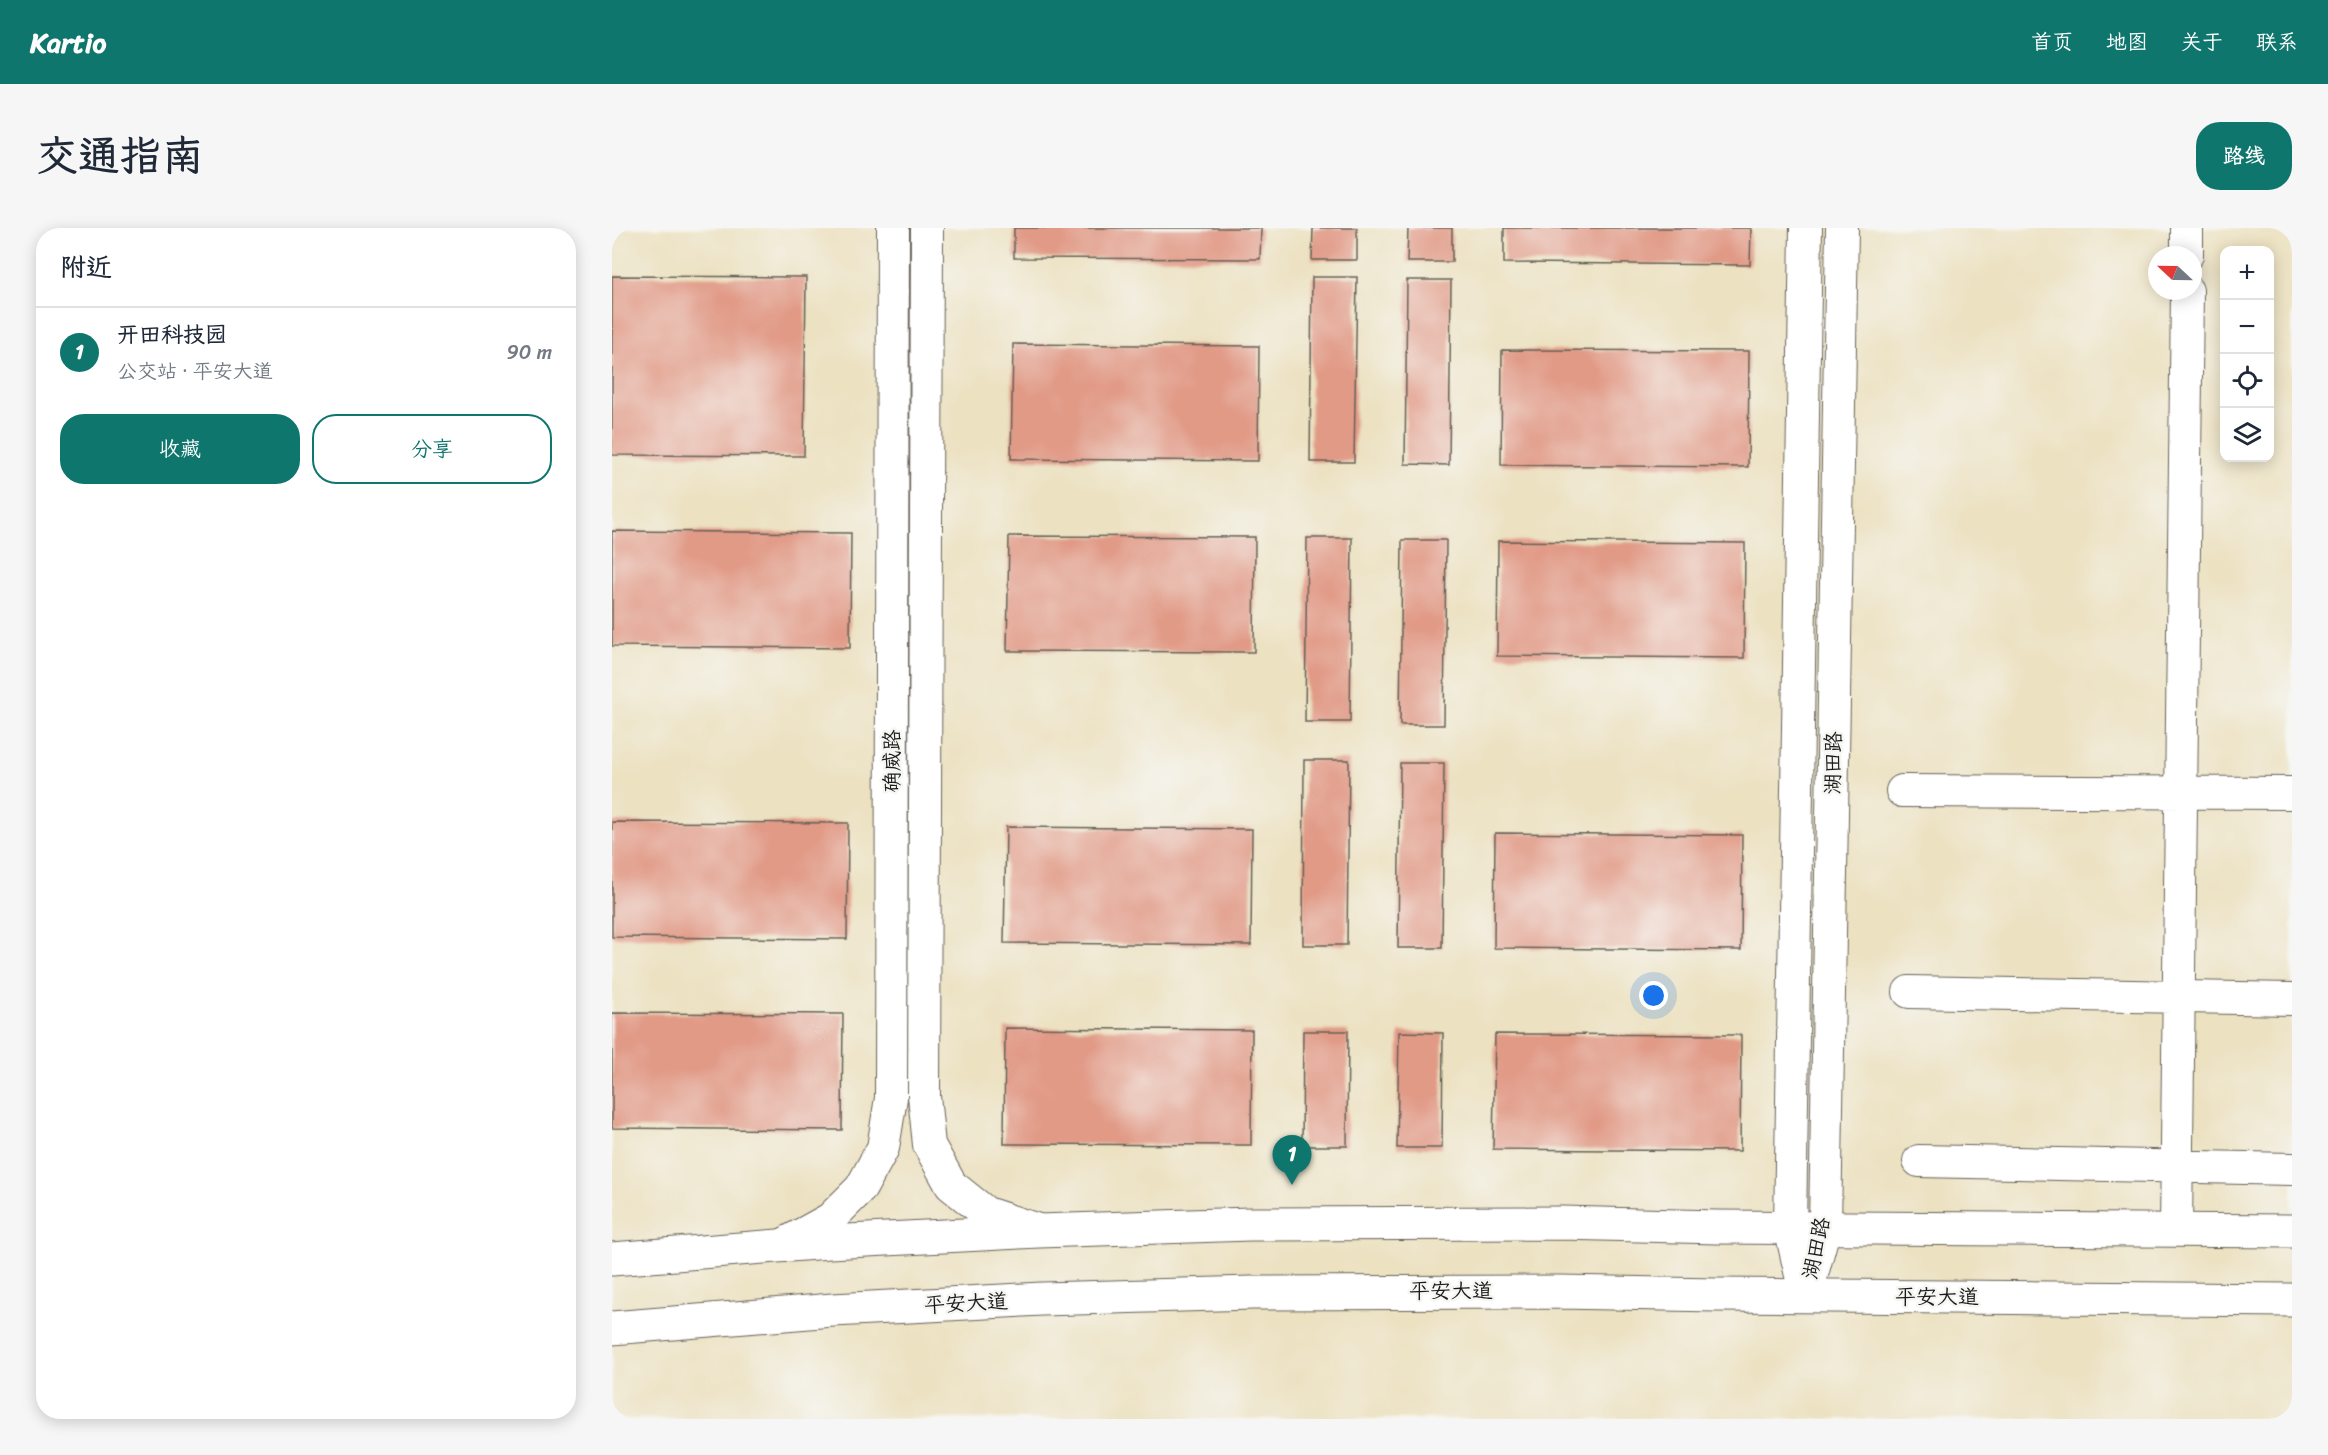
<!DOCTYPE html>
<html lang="zh">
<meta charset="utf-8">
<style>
body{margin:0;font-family:Sriracha,"LXGW WenKai TC",sans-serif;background:#f6f6f7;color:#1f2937}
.controls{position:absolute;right:18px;top:18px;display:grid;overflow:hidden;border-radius:12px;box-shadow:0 3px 15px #0003}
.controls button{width:54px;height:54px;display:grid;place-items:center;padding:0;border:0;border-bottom:2px solid #e0e1e3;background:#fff;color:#1f2937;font:30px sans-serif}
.compass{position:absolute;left:1536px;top:18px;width:54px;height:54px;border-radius:50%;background:#fff;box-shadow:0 3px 15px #0003;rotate:292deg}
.you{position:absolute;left:1042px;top:768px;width:21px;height:21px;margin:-15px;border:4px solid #fff;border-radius:50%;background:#1a73e8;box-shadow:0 0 0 9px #1a73e833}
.badge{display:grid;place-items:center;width:39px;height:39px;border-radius:50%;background:#0f766e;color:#fff;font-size:20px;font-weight:700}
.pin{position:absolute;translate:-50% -50px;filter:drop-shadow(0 2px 3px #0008)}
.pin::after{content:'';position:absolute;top:32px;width:21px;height:18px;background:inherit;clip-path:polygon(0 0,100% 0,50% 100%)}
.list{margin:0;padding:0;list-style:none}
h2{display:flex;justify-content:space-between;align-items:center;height:78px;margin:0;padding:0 24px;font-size:26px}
h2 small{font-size:20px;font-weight:400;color:#747a83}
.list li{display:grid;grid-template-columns:39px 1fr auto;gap:18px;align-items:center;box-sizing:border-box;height:90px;padding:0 24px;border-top:2px solid #e0e1e3}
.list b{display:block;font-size:22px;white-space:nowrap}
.list p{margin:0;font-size:20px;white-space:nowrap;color:#747a83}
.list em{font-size:20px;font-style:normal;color:#747a83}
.actions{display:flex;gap:12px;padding:18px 24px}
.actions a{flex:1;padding:14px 0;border:2px solid #0f766e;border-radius:24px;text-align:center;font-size:21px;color:#0f766e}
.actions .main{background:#0f766e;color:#fff}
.icon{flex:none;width:33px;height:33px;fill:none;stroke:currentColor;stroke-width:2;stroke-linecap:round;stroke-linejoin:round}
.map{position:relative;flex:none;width:1680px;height:1191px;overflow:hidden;border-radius:24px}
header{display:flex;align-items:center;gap:36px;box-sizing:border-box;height:84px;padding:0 30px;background:#0f766e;color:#fff}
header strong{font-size:28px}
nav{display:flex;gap:33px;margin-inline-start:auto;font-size:21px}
.intro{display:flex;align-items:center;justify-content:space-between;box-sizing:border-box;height:144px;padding:0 36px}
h1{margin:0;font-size:42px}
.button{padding:15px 27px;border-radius:24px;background:#0f766e;color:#fff;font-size:21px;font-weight:700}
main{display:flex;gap:36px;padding:0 36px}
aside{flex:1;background:#fff;border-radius:24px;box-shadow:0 3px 15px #0003}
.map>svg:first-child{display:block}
.building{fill:#e19a86}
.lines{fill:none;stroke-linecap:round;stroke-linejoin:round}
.minor-casing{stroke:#656156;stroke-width:34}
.major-casing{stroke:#656156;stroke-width:35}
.minor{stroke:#fff;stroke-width:32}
.major{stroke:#fff;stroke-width:33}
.labels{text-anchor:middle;stroke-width:5;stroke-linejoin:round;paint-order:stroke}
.street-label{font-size:21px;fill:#1c1c1c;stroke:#f6f6f2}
</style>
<header>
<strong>Kartio</strong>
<nav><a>首页</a><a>地图</a><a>关于</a><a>联系</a></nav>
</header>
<div class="intro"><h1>交通指南</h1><a class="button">路线</a></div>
<main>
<aside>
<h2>附近<small></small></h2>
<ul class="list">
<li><span class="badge">1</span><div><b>开田科技园</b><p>公交站 · 平安大道</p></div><em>90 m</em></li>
</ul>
<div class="actions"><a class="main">收藏</a><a>分享</a></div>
</aside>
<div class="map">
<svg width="1680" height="1191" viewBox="0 0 1680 1191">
<rect width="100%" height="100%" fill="#f6f6f2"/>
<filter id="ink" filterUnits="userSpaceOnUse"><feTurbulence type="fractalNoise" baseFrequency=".0167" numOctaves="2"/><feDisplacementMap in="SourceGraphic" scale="12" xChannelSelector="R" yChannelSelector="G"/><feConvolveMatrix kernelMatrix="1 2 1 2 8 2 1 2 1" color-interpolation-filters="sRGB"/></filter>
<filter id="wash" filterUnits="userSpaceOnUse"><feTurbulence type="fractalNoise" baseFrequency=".008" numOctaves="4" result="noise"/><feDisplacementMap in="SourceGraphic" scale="24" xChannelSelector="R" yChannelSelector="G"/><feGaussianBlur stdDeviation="1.35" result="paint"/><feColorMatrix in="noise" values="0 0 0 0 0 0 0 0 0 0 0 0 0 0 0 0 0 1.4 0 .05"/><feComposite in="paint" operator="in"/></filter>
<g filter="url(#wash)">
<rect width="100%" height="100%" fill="#ece1c1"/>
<g id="blocks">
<path class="building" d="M402,0h247l-1,31 -246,-1z
M701,0h44v32h-45z
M796,0h44v34h-45z
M892,0h247l-1,37 -246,-2z
M0,48l194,1 -2,179 -192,-1z
M700,49h45l-3,185h-44z
M795,52h44l-2,185 -44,-1z
M401,116l246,2 -1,115 -247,-2z
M890,122l247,1 -1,116 -247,-2z
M0,303l239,2 -1,115 -238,-2z
M397,308l246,1 -1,115 -247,-1z
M695,310h45l-2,184h-45z
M790,312h44l-2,185h-44z
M886,313l247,2 -1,115 -247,-2z
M692,532h45l-2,185h-44z
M788,535h44l-2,185h-44z
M0,594l236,1 -1,116 -235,-2z
M394,599l246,2 -1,116 -247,-2z
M883,605l247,2 -1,115 -247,-2z
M0,785l231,1 -1,116 -230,-2z
M393,800l247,2 -1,115 -247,-1z
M691,803h45l-1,115h-45z
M787,804l44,1 -1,115h-45z
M883,806l246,1 -1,116 -247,-2z"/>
</g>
</g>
<g filter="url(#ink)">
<use href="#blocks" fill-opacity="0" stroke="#656156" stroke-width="1.5"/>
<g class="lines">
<g class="minor-casing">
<path id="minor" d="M315,0l-3,868 5,49 22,40 35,28 52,17
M1575,27v-27
M1290,563l390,2
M1297,764l383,7
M1307,933l373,8
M1564,1002l11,-939
M169,1018l49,-27 31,-31 22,-40 8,-50 2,-870
M1193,1065l-15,-66 16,-999
M1194,1068l19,-69 17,-999"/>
</g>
<g class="major-casing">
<path id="major" d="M0,1031l217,-17 210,-11 211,-7 312,-1 155,4 575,4
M0,1100l221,-18 209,-11 210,-6 308,-1 156,3 576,5"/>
</g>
<use href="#minor" class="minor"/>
<use href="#major" class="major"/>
</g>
</g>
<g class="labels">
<g class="street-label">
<text transform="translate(280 533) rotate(-90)" y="7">确威路</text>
<text transform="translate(1221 535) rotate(-89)" y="7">湖田路</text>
<text transform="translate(1204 1020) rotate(-78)" y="7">湖田路</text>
<text x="839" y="1070">平安大道</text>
<text x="1325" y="1076">平安大道</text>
<text transform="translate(354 1075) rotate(-3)" y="7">平安大道</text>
</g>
</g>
</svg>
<div class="controls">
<button>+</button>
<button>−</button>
<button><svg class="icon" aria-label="locate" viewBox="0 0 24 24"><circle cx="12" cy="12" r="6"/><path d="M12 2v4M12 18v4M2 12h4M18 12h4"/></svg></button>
<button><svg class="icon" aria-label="layers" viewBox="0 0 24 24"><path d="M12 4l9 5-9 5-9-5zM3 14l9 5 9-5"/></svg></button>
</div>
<svg class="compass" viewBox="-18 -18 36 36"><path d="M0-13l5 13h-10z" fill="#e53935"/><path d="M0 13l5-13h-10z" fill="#747a83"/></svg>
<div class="you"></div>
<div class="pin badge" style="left:680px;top:957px">1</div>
</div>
</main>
